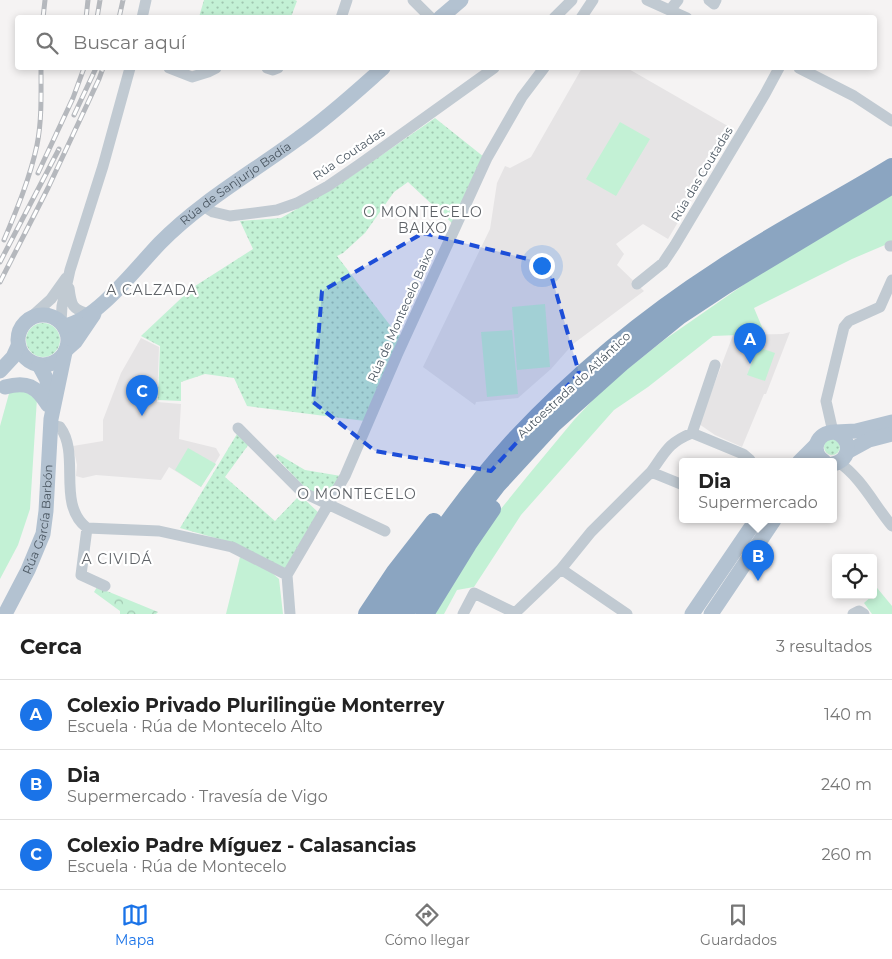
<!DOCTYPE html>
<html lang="es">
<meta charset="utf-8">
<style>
body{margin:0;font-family:Montserrat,sans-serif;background:#f2f2f2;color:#222}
.controls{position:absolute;right:15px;bottom:15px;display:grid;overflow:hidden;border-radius:5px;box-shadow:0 2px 8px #0003}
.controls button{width:45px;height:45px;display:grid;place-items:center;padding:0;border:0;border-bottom:1px solid #e0e0e0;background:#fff;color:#222;font:25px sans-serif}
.you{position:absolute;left:541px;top:265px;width:18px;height:18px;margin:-12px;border:4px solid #fff;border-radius:50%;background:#1a73e8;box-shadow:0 0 0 8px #1a73e833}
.badge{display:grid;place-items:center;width:32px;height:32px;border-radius:50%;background:#1a73e8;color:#fff;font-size:16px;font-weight:700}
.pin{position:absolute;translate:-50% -41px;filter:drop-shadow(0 1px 2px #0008)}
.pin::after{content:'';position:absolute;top:26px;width:18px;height:15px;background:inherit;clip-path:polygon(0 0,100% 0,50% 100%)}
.popup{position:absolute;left:679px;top:458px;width:158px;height:65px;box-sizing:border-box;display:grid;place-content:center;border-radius:5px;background:#fff;filter:drop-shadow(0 1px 4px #0005);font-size:16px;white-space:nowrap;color:#767676}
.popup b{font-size:19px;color:#222}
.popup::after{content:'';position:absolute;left:50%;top:100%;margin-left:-10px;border:10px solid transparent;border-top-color:#fff}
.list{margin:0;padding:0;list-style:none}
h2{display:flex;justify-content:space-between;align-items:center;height:65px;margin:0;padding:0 20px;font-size:21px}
h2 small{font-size:16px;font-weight:400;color:#767676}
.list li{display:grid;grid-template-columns:32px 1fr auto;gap:15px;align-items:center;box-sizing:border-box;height:70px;padding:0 20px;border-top:1px solid #e0e0e0}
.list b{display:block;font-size:19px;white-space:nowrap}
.list p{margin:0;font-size:16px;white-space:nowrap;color:#767676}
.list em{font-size:16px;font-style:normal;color:#767676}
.icon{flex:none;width:28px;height:28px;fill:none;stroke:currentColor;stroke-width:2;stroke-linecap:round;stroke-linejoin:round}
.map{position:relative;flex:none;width:892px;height:614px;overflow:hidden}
.search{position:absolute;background:#fff;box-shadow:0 2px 8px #0003;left:15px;right:15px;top:15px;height:55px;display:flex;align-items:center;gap:12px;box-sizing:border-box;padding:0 18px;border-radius:5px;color:#767676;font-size:19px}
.sheet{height:275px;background:#fff}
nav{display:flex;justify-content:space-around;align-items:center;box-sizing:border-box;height:70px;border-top:1px solid #e0e0e0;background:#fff;font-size:14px;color:#767676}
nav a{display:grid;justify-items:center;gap:2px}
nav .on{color:#1a73e8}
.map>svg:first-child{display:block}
.education{fill:#e6e4e5}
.green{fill:#c3f1d5}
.forest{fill:url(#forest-crowns)}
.garden{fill:url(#garden-dots)}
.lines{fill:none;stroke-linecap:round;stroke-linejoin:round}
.minor{stroke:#c1cad2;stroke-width:11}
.major{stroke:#b3c2d1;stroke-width:15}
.highway{stroke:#8ba5c1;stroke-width:18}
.rail-casing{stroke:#b5b8bd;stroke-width:5}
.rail{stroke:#fff;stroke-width:3;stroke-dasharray:9;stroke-linecap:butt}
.marked{fill:#1d4ed8;fill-opacity:0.2;stroke:#1d4ed8;stroke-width:4;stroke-dasharray:10 6;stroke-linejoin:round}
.labels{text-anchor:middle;stroke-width:4.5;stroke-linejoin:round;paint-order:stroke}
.street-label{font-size:12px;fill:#4a5661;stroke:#fff}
.neighbourhood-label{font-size:14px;letter-spacing:1px;fill:#5f6368;stroke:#fff}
</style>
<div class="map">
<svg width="892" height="614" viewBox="0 0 892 614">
<defs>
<pattern id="forest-crowns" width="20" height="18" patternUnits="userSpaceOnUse" patternTransform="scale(1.25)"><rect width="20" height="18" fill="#c3f1d5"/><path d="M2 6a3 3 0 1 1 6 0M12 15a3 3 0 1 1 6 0" fill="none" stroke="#a0c6b0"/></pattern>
<pattern id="garden-dots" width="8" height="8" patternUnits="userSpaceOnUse" patternTransform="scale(1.25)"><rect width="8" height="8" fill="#c3f1d5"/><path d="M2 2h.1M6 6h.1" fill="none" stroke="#a0c6b0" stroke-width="1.8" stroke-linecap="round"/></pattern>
</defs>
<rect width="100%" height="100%" fill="#f5f3f3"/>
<path class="education" d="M582,68h45l106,61 -65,110 -25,-15 -27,20 8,10 -7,11 27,26 -71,53 -22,25 -33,29 -42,4 -1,3 -52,-38 67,-138 7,-46 8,-17 5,2 21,-11z
M790,332l-24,62h-2l-22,53 -27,-12 -16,-11 34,-89 50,-1z
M141,338l18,9 -2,55 24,2 -2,35 37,9 4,7 -19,32 -32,-20 -8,13 -65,-5 -13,3 -7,-2 1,-11 -4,-19 30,-5v-21l18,-47z"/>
<path class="green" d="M620,122l30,17 -34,57 -30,-17z
M892,195v47l-40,17 -98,49 11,26 -52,2 -65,51 -34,23 -93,105 -47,72 -17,3 -13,24h-10l53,-88 43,-53 44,-53 32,-34 58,-46 98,-68z
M545,304l5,63 -33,3 -5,-63z
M512,330l6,64 -31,3 -6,-65z
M758,347l17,6 -10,28 -18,-6z
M22,388l15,10 -7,111 -12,36 -18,34v-153l10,-36z
M188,448l28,16 -15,23 -26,-17z
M240,557l31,15 8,7 4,35h-57z
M873,583l19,23v8h-20l-8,-11 9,-8z"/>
<path class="forest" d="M97,587l61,25 -2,2h-36v-3l-26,-19z"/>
<path class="garden" d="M204,0h91l2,1 -6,16h-92z
M435,118l49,39 -31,67 -45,-42 -14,10 -29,41 -22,20 -6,3 59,77 6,3 -37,85 -118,-15 -13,-28 -29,-4 -24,8v19l-23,-1 2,-54 -19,-10 51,-48 61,-39 -13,-28 41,-3 56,-32z
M26 340a17 17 0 1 1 34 0a17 17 0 1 1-34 0Z
M237,434l12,10 -24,33 50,44 25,-26 20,19 -34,55 -53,-26 -53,-15z
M824 447a8 8 0 1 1 16 0a8 8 0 1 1-16 0Z
M278,454l27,16 36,6 -14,24 -19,-9 -33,-35z"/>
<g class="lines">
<path class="minor" d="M413,0l18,18
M647,0l40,18
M709,0l5,4 2,-4
M670,10l8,-10
M142,18l4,-18
M341,18l6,-18
M554,18l18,-18
M581,18l12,-18
M169,68l23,9 16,-5 8,-4
M267,68l6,2 5,-2
M799,68l55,28 38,25
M203,206l10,6 17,4 47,-6 20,-7 31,-17 32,-22 134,-96
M890,246h2
M637,284l26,-21 12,-18 90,-151 14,-26
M69,288c2,17 3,22 21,26
M30,318l21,-19 15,-21
M61,323l1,-17 8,-36 33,-104 27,-98
M50,425l10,2c21,28 -4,77 27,101l72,3 73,16 55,28
M238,428l64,64 83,39
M833,432l-7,-31 18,-74 5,-6 31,-14 12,-27
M692,433l23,-68
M838,462c23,15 37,44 54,64
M651,472c15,-21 17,-29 41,-39l51,21 7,6
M87,528l-6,47 24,11
M561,569l66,45
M287,575l58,-99 52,-121 90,-197 35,-61 22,-29
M287,575l3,39
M463,614l11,-21 41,20 46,-44 30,-37 60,-60 32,13
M853,614l6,-3 5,3"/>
<g class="major">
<path d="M440,18l21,-18"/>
<circle cx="43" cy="340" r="25"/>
<path id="s1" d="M64,326c32,-5 73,-59 96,-83 40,-41 93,-71 139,-105 30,-21 57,-46 84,-70"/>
<path d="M66,350l9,-8 19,-28"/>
<path d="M39,365l8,15 1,21"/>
<path d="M0,371l13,-14 5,-11"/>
<path d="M5,387c22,-6 31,-1 43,18"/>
<path d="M836,432l20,-1 36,-9"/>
<path d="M847,452l22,-12 23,-6"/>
<path d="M799,462l17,-17"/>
<path d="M825,462c-16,-10 -9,-30 10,-30 17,7 17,27 -2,32"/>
<path id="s2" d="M5,614l23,-44 15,-36 3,-23 5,-92 14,-67"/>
<path d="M692,614l64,-94"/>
<path d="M711,614l63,-94"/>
</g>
<path class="highway" d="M367,614l28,-42 39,-50
M387,614c37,-60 77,-118 125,-171 61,-66 132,-125 208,-174 55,-37 115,-67 172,-102
M405,614l19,-30 33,-47 40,-52 57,-62 67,-60 58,-47 47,-31 166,-100
M425,614l43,-70 24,-35"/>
<g class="rail-casing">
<path id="rail" d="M43,18l2,-18
M86,18l2,-18
M97,18l3,-18
M119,18l4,-18
M74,115l22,-47
M38,173l35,-75 11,-30
M4,240c13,-31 26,-62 33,-95 5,-25 4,-52 4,-77
M0,262l59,-113
M0,282l48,-94 51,-109 4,-11"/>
</g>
<use href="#rail" class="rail"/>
</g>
<path class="marked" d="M423,233l125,31 31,109 -88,98 -116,-20 -62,-49 9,-111z"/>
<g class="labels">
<g class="street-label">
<text transform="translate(349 154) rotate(-34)" y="4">Rúa Coutadas</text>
<text transform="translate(702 174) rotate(-59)" y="4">Rúa das Coutadas</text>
<text dy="4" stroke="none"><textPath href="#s1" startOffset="225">Rúa de Sanjurjo Badía</textPath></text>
<text transform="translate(401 315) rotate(-66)" y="4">Rúa de Montecelo Baixo</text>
<text transform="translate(574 385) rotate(-43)" y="4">Autoestrada do Atlántico</text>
<text dy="4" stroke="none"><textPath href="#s2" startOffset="102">Rúa García Barbón</textPath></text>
</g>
<g class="neighbourhood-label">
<text x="423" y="217">O MONTECELO<tspan x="423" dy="16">BAIXO</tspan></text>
<text x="152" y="295">A CALZADA</text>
<text x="357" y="499">O MONTECELO</text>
<text x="117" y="564">A CIVIDÁ</text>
</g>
</g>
</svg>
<div class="controls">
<button><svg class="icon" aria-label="locate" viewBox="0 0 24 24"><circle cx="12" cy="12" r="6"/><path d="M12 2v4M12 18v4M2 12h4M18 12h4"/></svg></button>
</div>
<div class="you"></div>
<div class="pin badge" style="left:750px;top:364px">A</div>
<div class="pin badge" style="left:758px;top:581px">B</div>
<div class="popup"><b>Dia</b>Supermercado</div>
<div class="pin badge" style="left:142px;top:416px">C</div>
<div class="search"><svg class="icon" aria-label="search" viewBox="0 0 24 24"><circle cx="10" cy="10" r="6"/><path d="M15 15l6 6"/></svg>Buscar aquí</div>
</div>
<section class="sheet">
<h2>Cerca<small>3 resultados</small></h2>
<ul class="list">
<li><span class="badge">A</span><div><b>Colexio Privado Plurilingüe Monterrey</b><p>Escuela · Rúa de Montecelo Alto</p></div><em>140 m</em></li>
<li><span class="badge">B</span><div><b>Dia</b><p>Supermercado · Travesía de Vigo</p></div><em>240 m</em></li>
<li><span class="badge">C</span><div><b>Colexio Padre Míguez - Calasancias</b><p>Escuela · Rúa de Montecelo</p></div><em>260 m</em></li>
</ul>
</section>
<nav>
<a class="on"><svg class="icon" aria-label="map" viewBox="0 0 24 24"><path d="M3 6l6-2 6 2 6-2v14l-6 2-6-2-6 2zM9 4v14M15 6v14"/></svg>Mapa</a>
<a><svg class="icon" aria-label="directions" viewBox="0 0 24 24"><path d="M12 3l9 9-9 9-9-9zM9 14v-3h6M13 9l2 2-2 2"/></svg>Cómo llegar</a>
<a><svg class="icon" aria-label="saved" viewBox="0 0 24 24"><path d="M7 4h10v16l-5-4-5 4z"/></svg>Guardados</a>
</nav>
